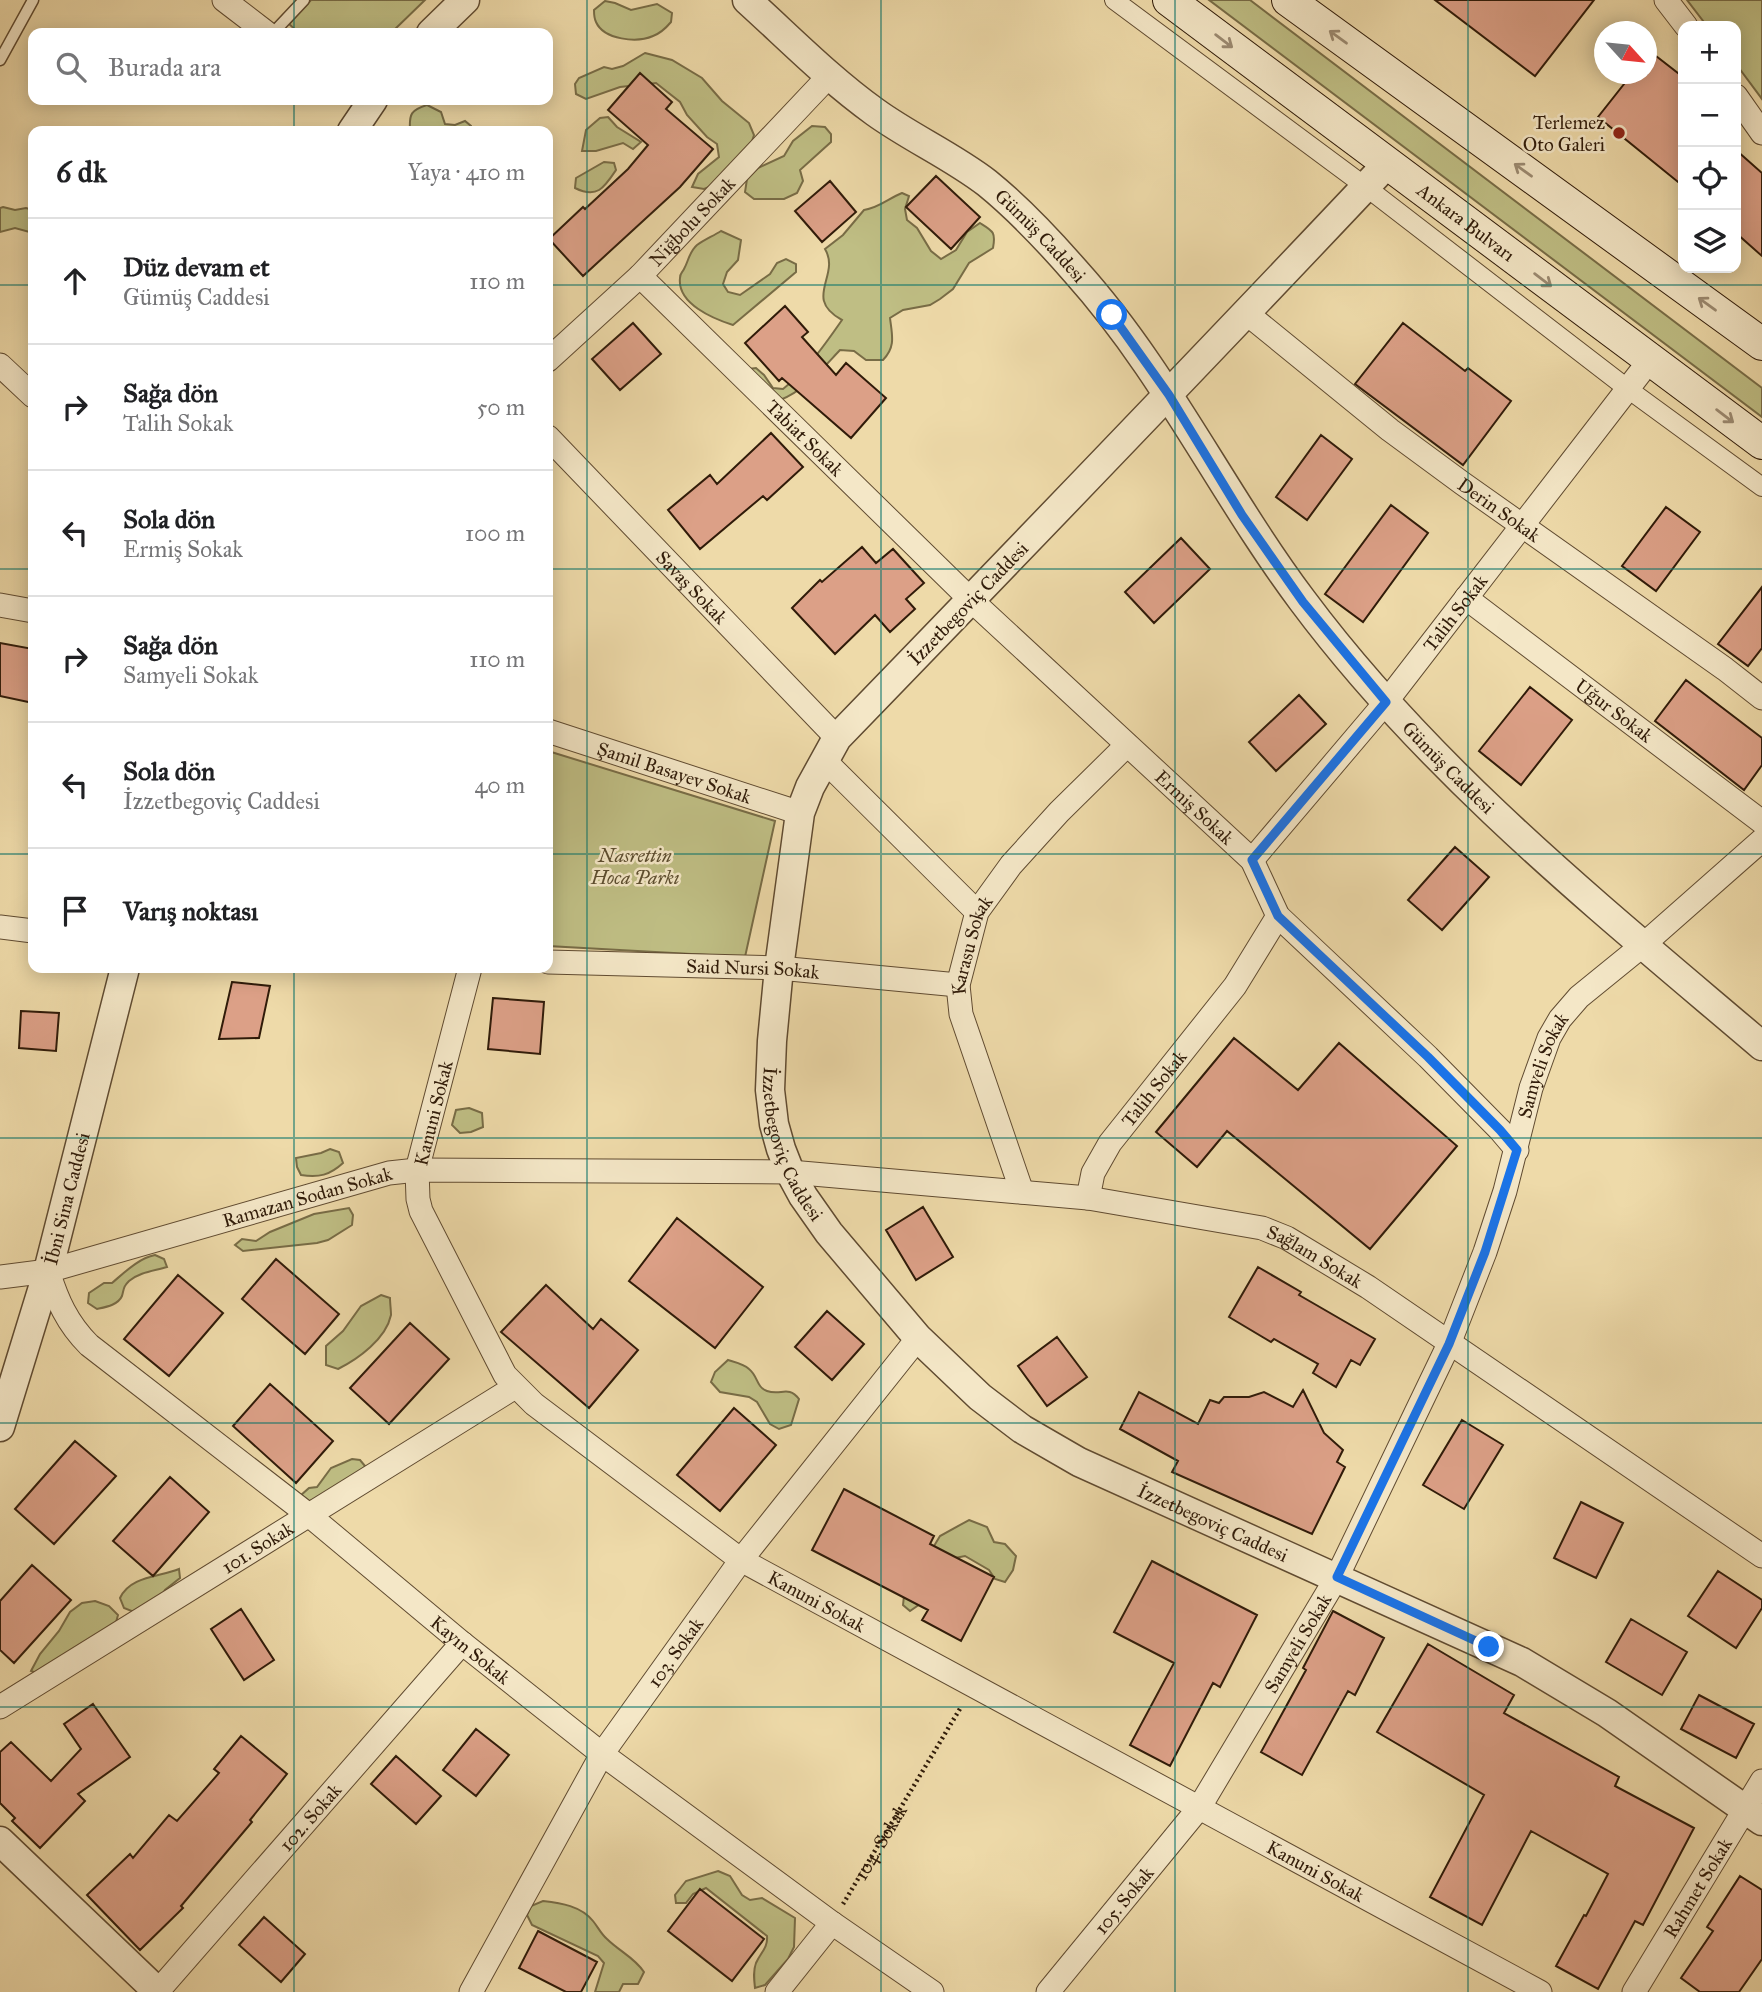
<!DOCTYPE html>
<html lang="tr">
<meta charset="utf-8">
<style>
body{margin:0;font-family:"IM FELL Great Primer",serif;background:#f6f6f6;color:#202124}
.controls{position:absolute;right:21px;top:21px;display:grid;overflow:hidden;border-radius:14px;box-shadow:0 4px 18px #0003}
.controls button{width:63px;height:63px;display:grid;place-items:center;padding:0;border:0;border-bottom:2px solid #e0e0e0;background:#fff;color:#202124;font:35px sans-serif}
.compass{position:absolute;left:1594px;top:21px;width:63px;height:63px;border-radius:50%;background:#fff;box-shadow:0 4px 18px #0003;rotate:117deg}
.stop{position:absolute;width:21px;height:21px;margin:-16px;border:5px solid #1a73e8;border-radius:50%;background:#fff}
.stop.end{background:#1a73e8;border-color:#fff;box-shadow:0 2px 7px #0008}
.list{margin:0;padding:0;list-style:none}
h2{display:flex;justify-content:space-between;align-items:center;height:91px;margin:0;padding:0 28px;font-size:30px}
h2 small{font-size:23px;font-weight:400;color:#757577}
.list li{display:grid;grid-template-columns:46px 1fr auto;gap:21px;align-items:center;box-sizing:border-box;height:126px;padding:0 28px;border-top:2px solid #e0e0e0}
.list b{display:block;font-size:26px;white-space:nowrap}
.list p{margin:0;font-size:23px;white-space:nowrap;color:#757577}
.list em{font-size:23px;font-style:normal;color:#757577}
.icon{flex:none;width:38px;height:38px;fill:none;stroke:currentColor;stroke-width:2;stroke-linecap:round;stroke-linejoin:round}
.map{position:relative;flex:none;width:1762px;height:1992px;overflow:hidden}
.search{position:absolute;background:#fff;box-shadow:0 4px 18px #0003;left:28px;top:28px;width:525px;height:77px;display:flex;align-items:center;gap:18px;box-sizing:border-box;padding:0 24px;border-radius:14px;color:#757577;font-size:26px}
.panel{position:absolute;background:#fff;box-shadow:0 4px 18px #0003;left:28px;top:126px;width:525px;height:847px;border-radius:14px}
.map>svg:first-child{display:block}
.green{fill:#bfbe84;stroke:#786c46;stroke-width:2}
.building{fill:#dca087;stroke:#301b09;stroke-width:2}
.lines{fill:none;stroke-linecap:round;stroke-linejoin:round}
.service-casing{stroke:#604b31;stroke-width:13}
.pedestrian-casing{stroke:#604b31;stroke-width:20}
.minor-casing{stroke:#604b31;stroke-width:25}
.tertiary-casing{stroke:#604b31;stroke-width:31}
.secondary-casing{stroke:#301b09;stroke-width:34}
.path{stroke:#301b09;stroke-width:4.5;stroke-dasharray:2 3.5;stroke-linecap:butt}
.service{stroke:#f4e7c7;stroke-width:10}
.pedestrian{stroke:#f4e7c7;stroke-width:18}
.minor{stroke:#f4e7c7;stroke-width:23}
.tertiary{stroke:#f4e7c7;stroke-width:28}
.secondary{stroke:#f4e7c7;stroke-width:32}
.oneway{stroke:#9c8b72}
.route{stroke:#1a73e8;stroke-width:9}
.grid{fill:none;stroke:#0f766e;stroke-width:2;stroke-opacity:0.55}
.poi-dot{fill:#8f2418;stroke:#f4e7c7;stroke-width:2.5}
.labels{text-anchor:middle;stroke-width:5;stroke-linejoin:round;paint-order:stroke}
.poi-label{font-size:19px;fill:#301b09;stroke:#f4e7c7;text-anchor:end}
.street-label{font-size:19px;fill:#301b09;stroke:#f4e7c7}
.park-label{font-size:19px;font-style:italic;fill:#5b4c2e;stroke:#f4e7c7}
</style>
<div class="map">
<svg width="1762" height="1992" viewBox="0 0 1762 1992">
<rect width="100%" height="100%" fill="#eedaa9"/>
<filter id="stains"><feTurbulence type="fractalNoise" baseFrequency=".00286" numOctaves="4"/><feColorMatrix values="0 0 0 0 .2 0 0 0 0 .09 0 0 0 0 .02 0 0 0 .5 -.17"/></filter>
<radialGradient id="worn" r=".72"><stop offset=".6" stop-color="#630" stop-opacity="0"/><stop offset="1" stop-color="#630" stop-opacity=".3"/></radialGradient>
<path class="green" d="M311,0h114l-34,33h-92l-10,-9z
M1209,0h41l512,388v29z
M1687,0h75v99l-26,-35v-38h-29z
M605,1l10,2 16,7 26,-6 15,9 -1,9c-5,6 -10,11 -18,14 -16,7 -49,4 -57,-14 -2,-4 -2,-8 -2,-12z
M645,53l27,7 30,18 20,23 27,22 5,12 -6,19 -29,29 -15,6 -12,-2 6,-13 21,-17 -2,-13 -10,-7 -20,-22 -7,-13 -24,-19 -36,4 -34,12 -10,-5 -1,-10 4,-6 25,-11 8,2 11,-3z
M427,105l14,7 4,12 10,1 10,-4 6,5 -1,5h-56l-4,-1c-1,-16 1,-20 17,-25z
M608,117l9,10 24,15 -8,7 -10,-6 -27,8h-14l4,-21 14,-12z
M812,126l13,1 6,7v8l-31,28 3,11 -6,12 -13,6h-30l-9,-7 2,-13 11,-11 26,-12 9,-15z
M604,162l10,1 2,7c-12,18 -19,29 -41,18l1,-10z
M902,193l7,3 -4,13 2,11 10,8 14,23 10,8 15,-9 11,-18 13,-9c13,8 16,9 13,25l-24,15 -16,26 -13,10 -10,6 -27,5 -13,8c2,17 6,29 -7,42h-17l-12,-9 -14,-1c-18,19 -35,40 -60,50l-32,-31 8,-1 8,7 9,13 10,1c24,-19 41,-43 59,-69 -40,-22 -1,-44 -17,-71l18,-14 21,-25c15,-2 25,-12 38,-17z
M3,207l12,3 11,-2 7,2v23l-18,-5 -15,4v-24z
M721,231l20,9 -3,20 -11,12 -4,12 5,8 12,3 30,-21 7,-11 9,-4 10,5v8l-63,53c-19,-6 -56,-21 -53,-47 0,-5 2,-5 4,-9 5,-9 5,-17 13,-24 7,-5 16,-9 24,-14z
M548,751l227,70 -30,136 -197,-11z
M469,1108l13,5 1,14 -12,5 -11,1 -8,-8 4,-15z
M330,1149l9,3 4,11c-13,12 -24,15 -42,12l-4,-8 -1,-9 25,-5z
M349,1208l4,7 -1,10 -24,15 -11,3 -74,8 -8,-6 7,-6 14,2 14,-9 44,-18z
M155,1255l9,4 3,8c-13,4 -27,5 -38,14 -6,6 -5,8 -7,15 -4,9 -16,11 -25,13l-9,-6 1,-10 15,-10h8c13,-11 27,-25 43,-28z
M381,1295l9,3c0,5 1,12 1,17 -5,24 -33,44 -53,54l-12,-4v-19l17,-15 18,-25z
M728,1360c6,2 16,4 21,9 9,7 7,18 18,22 14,5 21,-6 32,8l-8,26 -12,4 -9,-5 -13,-22 -8,-5 -29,-5 -9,-10 4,-10z
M352,1459l8,1 5,6c-11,22 -38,28 -60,37l-5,-7 9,-8 8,-1 14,-19z
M969,1520l18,7 7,15 11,2 11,12 -3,14 -8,12 -10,-3 -6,-9 -24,-14 -15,3 -30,45 -10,7 -7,-6 1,-9 36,-60z
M179,1569l1,9 -15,12 -7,13 -24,9 -10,-4 -4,-10c10,-22 39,-21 59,-29z
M95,1601l14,5 9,9 -3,11 -73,49 -11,-4 9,-17 19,-23 11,-19 12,-9z
M718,1871l12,5 12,19 8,5 12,-2 33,20 -1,29 -6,12 -23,26 -10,3c-1,-9 -2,-17 1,-25 5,-11 12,-15 11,-27l-61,-48 -13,6 -7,9h-10l-1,-8 11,-14z
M543,1901c18,2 38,5 50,20 5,6 8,13 14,18 12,12 28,19 37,33l-6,12h-15l-4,8h-24l9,-29 -6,-7 -66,-31 -5,-10 4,-9z"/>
<path class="building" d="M1435,0h159l-59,76z
M1647,49l36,28v109l-85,-69 34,-43h15z
M640,73l32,29 -6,7 47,40 -33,38 -97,89 -34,-37 34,-32 2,2 43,-40 20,-24 -40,-35z
M1736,150l26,23v83l-26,-23z
M936,176l44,41 -29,32 -45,-42z
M830,181l26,31 -34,30 -27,-31z
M785,306l23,26 -6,5 34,38 10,-12 40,35 -35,40 -69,-60 -3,3 -34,-38z
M633,323l28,31 -41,36 -28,-31z
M1403,323l62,48 3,-3 43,33 -48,64 -108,-81z
M771,433l32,34 -36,33 -4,-4 -63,53 -32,-39 42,-35 7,9z
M1321,435l31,24 -45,61 -31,-23z
M1391,505l37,28 -65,89 -38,-28z
M1666,507l34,25 -44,59 -34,-25z
M1181,538l29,31 -56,54 -29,-31z
M862,547l14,16 17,-14 31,34 -18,16 9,10 -25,23 -15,-17 -40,39 -43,-46 28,-28 2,2z
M1762,587v61l-14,18 -30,-22z
M0,643l33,6v54l-33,-7z
M1686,680l76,58v27l-18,25 -89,-69z
M1530,687l42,33 -51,65 -42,-34z
M1299,695l27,29 -50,47 -27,-29z
M1455,847l34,30 -47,53 -34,-30z
M232,982l38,4 -11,52 -40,1z
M493,998l51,4 -4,52 -52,-5z
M21,1011l38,2 -3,38 -37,-3z
M1234,1038l64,52 41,-47 118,103 -87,103 -143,-118 -30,36 -41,-35z
M923,1207l30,50 -37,23 -30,-50z
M677,1218l86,69 -48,61 -86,-67z
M276,1259l63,55 -34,40 -63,-55z
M1258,1267l43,25 -2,3 76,44 -15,26 -9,-5 -15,27 -23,-14 5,-9 -44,-25 -3,3 -42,-25z
M178,1275l45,38 -54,63 -45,-37z
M546,1285l47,44 8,-10 37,31 -49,58 -88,-76z
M827,1311l37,33 -32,36 -37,-33z
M410,1323l39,36 -60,65 -39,-36z
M1057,1337l30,40 -40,29 -29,-40z
M270,1384l63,57 -37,42 -63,-57z
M1303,1390l21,43 19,17 -6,12 8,5 -33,67 -140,-62 6,-11 -58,-32 19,-37 59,32 12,-24 9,3 5,-6h25l15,-5 29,15z
M734,1408l42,37 -56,66 -43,-36z
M1462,1420l41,25 -39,64 -41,-24z
M75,1441l41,35 -62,68 -39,-35z
M170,1477l39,35 -56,64 -40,-35z
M844,1489l90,47 -4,8 64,33 -33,64 -39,-21 6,-10 -116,-60z
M1581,1502l42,21 -27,55 -42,-20z
M1152,1561l105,54 -37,72 -7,-4 -43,83 -40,-21 44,-82 -60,-31z
M32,1565l39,35 -57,63 -14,-13v-49z
M1718,1571l44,29v8l-26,40 -48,-32z
M241,1609l33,51 -30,20 -33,-51z
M1333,1611l51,27 -29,57 -7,-4 -46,84 -41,-23 45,-82 -3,-2z
M1631,1619l56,33 -25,43 -56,-33z
M1428,1644l86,51 -10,18 115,64 -4,9 79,42 -51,97 -8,-4 -37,68 -42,-23 28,-51 2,1 22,-42 -77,-43 -49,94 -52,-28 54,-102 -107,-63z
M1699,1695l55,29 -18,34 -55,-29z
M93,1704l37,53 -52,37 7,7 -45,47 -28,-27 3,-3 -15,-15v-51l11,-10 40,39 30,-32 -17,-25z
M476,1729l33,26 -33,41 -33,-26z
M241,1736l46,38 -37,46 2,2 -71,84 2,2 -43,42 -53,-55 43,-41 3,4 36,-43 8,6 42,-48 -5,-4z
M396,1756l45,40 -25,28 -45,-40z
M1740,1876l22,14v69l-23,33h-39l-19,-14 32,-47 -6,-4z
M700,1889l64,50 -32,42 -64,-50z
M264,1917l41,37 -24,28 -42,-37z
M538,1931l59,31 -16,30h-15l-47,-24z"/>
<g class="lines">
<g class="service-casing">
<path id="service" d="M273,33l31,-33
M0,60l33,-60"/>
</g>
<g class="pedestrian-casing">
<path id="pedestrian" d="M1114,0l252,187 262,202 134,98"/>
</g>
<g class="minor-casing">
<g id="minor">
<path d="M224,0l43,33"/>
<path d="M1666,0l20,26"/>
<path d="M1736,96l26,37"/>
<path id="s2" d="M640,276l331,324 281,260 26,56 150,141 72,73 17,20"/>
<path id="s3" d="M1245,312l145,118 72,53 263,186 37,29"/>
<path id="s4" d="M548,360l92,-84 189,-200"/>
<path d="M0,365l33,31"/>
<path id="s5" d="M548,437l289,301"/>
<path id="s6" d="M1466,598l296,224"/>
<path d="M0,605l33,6"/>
<path id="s7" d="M548,731l252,82"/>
<path d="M824,760l153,152"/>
<path id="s8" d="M1252,860l134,-158 264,-342"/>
<path d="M0,927l33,4"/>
<path id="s9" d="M548,962l231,6 179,17"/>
<path id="s10" d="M470,968l-53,202 1,29 3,12 84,164 29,29 207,156 799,432"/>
<path id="s11" d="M1022,1192l-61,-178 -3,-29 19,-73 34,-47 48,-53 68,-67"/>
<path id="s12" d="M1088,1198l5,-25 17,-30 125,-157 43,-70"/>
<path id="s13" d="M48,1271c9,29 19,52 41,74l221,171 152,127 140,111 230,169 100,69"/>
<path id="s14" d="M0,1277l48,-6 341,-98 28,-3 373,2 298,26 174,30 25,10 81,49 394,269"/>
<path id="s15" d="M0,1707l515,-320"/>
<path id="s16" d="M158,1991l304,-348"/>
<path id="s17" d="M471,1992l131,-238 139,-194 177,-222"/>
<path d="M777,1992l55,-69"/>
<path id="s18" d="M1048,1992l151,-184 138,-231 112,-233 36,-92 20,-61 26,-103 18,-50 11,-19 19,-22 64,-52 119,-105"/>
<path id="s19" d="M1634,1992l128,-211"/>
</g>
</g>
<g class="tertiary-casing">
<g id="tertiary">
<path id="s20" d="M747,0c42,38 82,79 128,112 36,26 77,44 112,71 32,26 62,58 89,89 89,99 146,221 226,328 128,172 298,308 460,446"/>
<path d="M431,33l34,-33"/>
<path d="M352,131l21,-31"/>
<path id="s21" d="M1387,164c-182,193 -366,384 -550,574l-27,49 -10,26 -21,155 -7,73 -2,49 4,34 7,25 9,23 13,24 26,37 89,105 62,59 42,32 57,33 443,200 85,51 155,108"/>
<path id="s22" d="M0,1427l48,-156 77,-303"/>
<path d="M0,1841l158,151"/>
</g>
</g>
<g class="secondary-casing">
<g id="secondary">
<path id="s23" d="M1169,0l593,443"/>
<path d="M1288,0l474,344"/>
</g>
</g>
<path class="path" id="s1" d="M843,1904l118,-197"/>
<use href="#service" class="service"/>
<use href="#pedestrian" class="pedestrian"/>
<use href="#minor" class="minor"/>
<use href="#tertiary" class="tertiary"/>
<use href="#secondary" class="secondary"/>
</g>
<defs><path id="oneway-shaft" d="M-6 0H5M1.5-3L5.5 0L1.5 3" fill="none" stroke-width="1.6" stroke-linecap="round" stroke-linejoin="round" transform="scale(1.75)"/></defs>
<g class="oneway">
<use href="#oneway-shaft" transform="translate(1338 37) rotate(-144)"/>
<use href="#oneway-shaft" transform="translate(1224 41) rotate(37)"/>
<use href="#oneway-shaft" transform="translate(1523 170) rotate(-144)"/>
<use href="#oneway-shaft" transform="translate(1543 280) rotate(37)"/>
<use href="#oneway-shaft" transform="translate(1707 304) rotate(-144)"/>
<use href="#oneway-shaft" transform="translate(1725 416) rotate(37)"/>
</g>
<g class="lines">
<path class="route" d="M1112,315l57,80 73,120 28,40 33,47 83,100 -134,158 26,56 150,141 72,73 17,20 -32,102 -36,92 -112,233 152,70"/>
</g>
<path class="grid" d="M294,0v33M587,0v1992M881,0v1992M1175,0v1992M1468,0v1992M294,100v31M0,285h33M548,285h1214M0,569h33M548,569h1214M0,854h33M548,854h1214M294,968v1024M0,1138h1762M0,1423h1762M0,1707h1762"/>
<circle class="poi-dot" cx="1619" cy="133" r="7"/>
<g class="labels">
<g class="poi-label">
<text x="1605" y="129">Terlemez<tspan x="1605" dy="22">Oto Galeri</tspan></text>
</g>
<g class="street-label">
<text dy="7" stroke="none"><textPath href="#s4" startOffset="200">Niğbolu Sokak</textPath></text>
<text dy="7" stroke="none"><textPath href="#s23" startOffset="371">Ankara Bulvarı</textPath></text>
<text dy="7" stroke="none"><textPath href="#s20" startOffset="378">Gümüş Caddesi</textPath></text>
<text dy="7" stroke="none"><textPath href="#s2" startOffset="231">Tabiat Sokak</textPath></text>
<text dy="7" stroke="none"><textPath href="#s3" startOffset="322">Derin Sokak</textPath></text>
<text dy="7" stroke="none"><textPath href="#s5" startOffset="208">Savaş Sokak</textPath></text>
<text transform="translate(968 603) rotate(-46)" y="7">İzzetbegoviç Caddesi</text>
<text dy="7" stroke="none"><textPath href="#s8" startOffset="320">Talih Sokak</textPath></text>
<text dy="7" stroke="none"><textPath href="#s6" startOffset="186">Uğur Sokak</textPath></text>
<text dy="7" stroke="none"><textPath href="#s20" startOffset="1050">Gümüş Caddesi</textPath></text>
<text dy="7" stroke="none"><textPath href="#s7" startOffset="133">Şamil Basayev Sokak</textPath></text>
<text dy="7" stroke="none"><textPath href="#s2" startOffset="768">Ermiş Sokak</textPath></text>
<text dy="7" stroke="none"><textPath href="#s11" startOffset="259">Karasu Sokak</textPath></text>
<text dy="7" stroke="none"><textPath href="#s9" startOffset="205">Said Nursi Sokak</textPath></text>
<text dy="7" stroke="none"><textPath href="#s18" startOffset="1060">Samyeli Sokak</textPath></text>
<text dy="7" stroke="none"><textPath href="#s12" startOffset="130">Talih Sokak</textPath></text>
<text transform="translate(433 1113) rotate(-76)" y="7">Kanuni Sokak</text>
<text dy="7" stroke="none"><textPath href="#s21" startOffset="1216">İzzetbegoviç Caddesi</textPath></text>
<text dy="7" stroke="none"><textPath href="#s22" startOffset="238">İbni Sina Caddesi</textPath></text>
<text dy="7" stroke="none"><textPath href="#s14" startOffset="318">Ramazan Sodan Sokak</textPath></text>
<text dy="7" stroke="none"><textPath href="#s14" startOffset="1340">Sağlam Sokak</textPath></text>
<text dy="7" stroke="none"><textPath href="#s21" startOffset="1804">İzzetbegoviç Caddesi</textPath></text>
<text dy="7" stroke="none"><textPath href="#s15" startOffset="303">101. Sokak</textPath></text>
<text dy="7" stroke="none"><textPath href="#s10" startOffset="821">Kanuni Sokak</textPath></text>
<text dy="7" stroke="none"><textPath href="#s18" startOffset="430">Samyeli Sokak</textPath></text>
<text dy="7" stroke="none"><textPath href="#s13" startOffset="574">Kayın Sokak</textPath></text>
<text dy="7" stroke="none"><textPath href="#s17" startOffset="397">103. Sokak</textPath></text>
<text dy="7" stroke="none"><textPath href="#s16" startOffset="231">102. Sokak</textPath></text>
<text dy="7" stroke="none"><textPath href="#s1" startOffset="72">104. Sokak</textPath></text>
<text dy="7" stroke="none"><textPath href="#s10" startOffset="1388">Kanuni Sokak</textPath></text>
<text dy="7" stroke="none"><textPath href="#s19" startOffset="122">Rahmet Sokak</textPath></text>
<text dy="7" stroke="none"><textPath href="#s18" startOffset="119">105. Sokak</textPath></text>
</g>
<g class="park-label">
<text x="635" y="862">Nasrettin<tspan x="635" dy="22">Hoca Parkı</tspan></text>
</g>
</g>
<rect width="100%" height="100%" filter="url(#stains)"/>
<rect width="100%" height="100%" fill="url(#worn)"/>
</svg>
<div class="controls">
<button>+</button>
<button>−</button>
<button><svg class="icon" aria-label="locate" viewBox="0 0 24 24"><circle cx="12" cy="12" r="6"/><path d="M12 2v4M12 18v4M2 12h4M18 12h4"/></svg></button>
<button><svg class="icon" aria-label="layers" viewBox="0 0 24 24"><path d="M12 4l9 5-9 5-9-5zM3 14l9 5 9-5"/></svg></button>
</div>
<svg class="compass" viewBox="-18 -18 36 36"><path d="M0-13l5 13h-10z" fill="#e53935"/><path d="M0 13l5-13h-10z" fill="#757577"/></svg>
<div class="stop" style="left:1112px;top:315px"></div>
<div class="stop end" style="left:1489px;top:1647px"></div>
<div class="search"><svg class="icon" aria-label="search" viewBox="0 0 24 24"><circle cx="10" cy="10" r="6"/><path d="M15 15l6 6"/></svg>Burada ara</div>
<section class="panel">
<h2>6 dk<small>Yaya · 410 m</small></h2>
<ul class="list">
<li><svg class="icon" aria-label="ahead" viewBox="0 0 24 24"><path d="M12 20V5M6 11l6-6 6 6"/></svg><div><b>Düz devam et</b><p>Gümüş Caddesi</p></div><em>110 m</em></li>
<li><svg class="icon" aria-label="right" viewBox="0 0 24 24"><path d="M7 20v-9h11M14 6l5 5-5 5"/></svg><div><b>Sağa dön</b><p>Talih Sokak</p></div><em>50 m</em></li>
<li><svg class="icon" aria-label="left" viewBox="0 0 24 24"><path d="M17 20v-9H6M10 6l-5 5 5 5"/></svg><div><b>Sola dön</b><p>Ermiş Sokak</p></div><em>100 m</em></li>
<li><svg class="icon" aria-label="right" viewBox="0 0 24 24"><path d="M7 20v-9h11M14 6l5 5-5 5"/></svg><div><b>Sağa dön</b><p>Samyeli Sokak</p></div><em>110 m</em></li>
<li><svg class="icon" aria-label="left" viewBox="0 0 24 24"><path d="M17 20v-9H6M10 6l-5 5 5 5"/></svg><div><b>Sola dön</b><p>İzzetbegoviç Caddesi</p></div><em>40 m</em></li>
<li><svg class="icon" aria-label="arrive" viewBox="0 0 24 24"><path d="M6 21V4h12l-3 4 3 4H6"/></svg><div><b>Varış noktası</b></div></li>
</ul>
</section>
</div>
